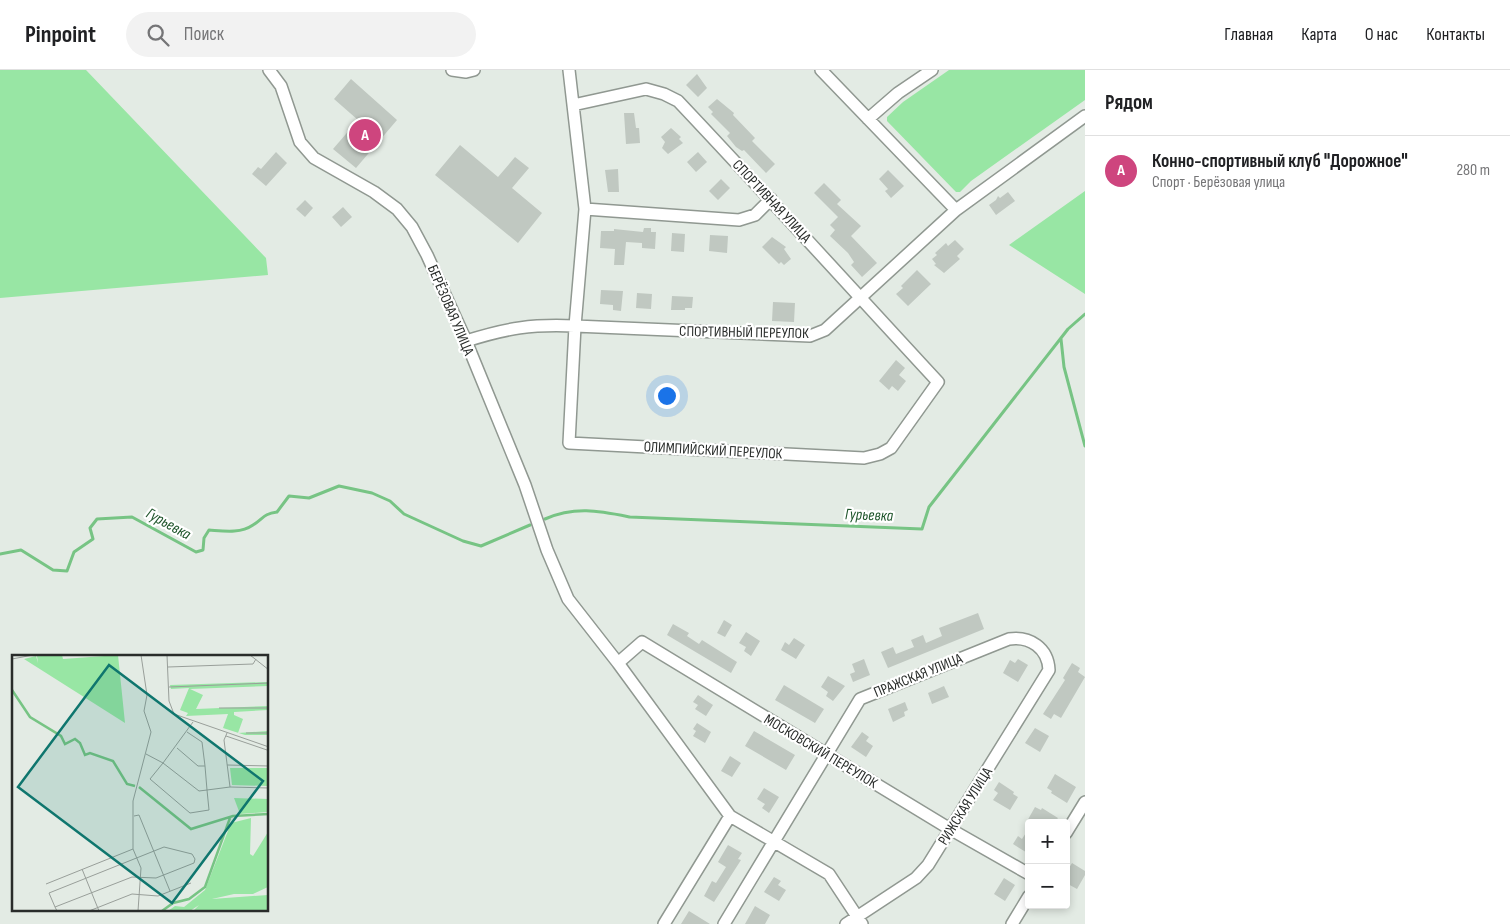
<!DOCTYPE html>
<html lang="ru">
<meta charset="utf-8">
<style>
body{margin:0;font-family:"Sofia Sans Condensed",sans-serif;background:#f2f2f2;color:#202124}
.controls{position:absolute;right:15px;bottom:15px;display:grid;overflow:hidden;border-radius:5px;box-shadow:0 2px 8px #0003}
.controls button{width:45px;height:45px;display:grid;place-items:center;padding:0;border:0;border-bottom:1px solid #e0e0e0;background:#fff;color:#202124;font:25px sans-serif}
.you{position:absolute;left:666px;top:325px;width:18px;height:18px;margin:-12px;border:4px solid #fff;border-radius:50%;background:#1a73e8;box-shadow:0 0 0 8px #1a73e833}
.badge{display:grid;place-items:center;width:32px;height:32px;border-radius:50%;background:#ce457e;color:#fff;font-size:16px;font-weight:700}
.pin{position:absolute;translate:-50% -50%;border:2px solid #fff;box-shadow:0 1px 5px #0006}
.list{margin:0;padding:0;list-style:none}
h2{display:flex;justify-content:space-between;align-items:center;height:65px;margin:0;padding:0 20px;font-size:21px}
h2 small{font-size:16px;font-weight:400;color:#757577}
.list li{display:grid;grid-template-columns:32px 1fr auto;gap:15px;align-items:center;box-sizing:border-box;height:70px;padding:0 20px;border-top:1px solid #e0e0e0}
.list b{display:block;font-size:19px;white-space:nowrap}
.list p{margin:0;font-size:16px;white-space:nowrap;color:#757577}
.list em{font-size:16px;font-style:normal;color:#757577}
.icon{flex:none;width:28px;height:28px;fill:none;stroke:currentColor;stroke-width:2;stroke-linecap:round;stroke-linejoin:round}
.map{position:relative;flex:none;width:1085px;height:854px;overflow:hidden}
header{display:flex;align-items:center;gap:30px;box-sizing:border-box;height:70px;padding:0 25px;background:#fff;border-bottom:1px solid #e0e0e0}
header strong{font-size:24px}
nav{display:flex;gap:28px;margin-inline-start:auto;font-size:18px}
.search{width:350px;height:45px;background:#f2f2f2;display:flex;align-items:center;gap:12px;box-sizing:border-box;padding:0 18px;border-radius:28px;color:#757577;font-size:19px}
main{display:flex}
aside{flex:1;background:#fff}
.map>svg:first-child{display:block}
.green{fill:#98e6a4}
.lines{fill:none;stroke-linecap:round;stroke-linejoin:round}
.stream{stroke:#77c484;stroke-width:3}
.building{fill:#c0c8c1}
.minor-casing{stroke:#909891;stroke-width:14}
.minor{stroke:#fff;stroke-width:11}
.labels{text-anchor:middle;stroke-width:4.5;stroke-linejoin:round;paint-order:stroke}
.street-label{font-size:15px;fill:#292c2a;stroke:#fff}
.water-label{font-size:16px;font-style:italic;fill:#20562c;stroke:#fff}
.inset-river{fill:none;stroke:#77c484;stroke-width:2.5}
.inset-road{fill:none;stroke:#999f9a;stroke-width:1}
.view{fill:#0f766e;fill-opacity:0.15;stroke:#0f766e;stroke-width:2.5}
.inset-edge{fill:none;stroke:#292c2a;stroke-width:2.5}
</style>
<header>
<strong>Pinpoint</strong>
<div class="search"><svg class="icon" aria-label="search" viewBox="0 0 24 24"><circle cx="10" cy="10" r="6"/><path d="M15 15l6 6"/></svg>Поиск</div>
<nav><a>Главная</a><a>Карта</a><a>О нас</a><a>Контакты</a></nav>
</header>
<main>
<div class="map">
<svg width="1085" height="854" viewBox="0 0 1085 854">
<rect width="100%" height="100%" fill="#e3ebe4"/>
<path class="green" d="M0,0h86l180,188 2,17 -268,23z
M949,0h136v30l-114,81 -11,11h-4l-69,-71v-4l16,-15z
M1085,121v103l-76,-49z"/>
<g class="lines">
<path class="stream" d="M1061,269l3,28 21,79
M545,449c30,-13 54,-8 85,-2l292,12 7,-22 139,-178 17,-15
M0,484l21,-4 32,20 14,1 7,-19 19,-13 -3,-11 7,-9 35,-2 64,35 7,-2 1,-12 5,-8c14,1 31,4 44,-5 11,-7 10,-11 24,-13l12,-16 20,2 30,-12 33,7 18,8 14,13 59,27 18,5 49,-21"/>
</g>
<path class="building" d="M697,4l10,14 -9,9 -12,-12z
M351,9l46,41 -41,48 -23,-19 25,-29 -24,-21z
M717,29l17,14 -1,2 22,23 -3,3 23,23 -9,9 -22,-23 -2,1 -6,-4 -9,-11 3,-3 -19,-19 2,-2 -5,-5z
M624,43h10l2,15h3l1,15 -14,1z
M671,58l10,9 -2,2 4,4 -15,11 -6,-6 3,-6 -4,-5z
M460,75l38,32 17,-20 14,11 -17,20 30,25 -24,30 -83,-68z
M276,82l11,11 -21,23 -14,-12 6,-7 3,2z
M698,82l9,10 -11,10 -9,-10z
M618,99l1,23h-11l-3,-22z
M888,100l16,16 -13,12 -6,-7 3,-2 -9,-10z
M721,109l9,9 -12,12 -9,-9z
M824,113l17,17 -4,4 24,22 -10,10 26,27 -15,14 -11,-12 3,-3 -6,-9 -18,-17 5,-6 -5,-5 8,-8 -24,-24z
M1008,122l7,9 -19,14 -7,-10 7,-5 2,-4 2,2z
M305,130l8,8 -8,9 -9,-8z
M343,137l9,10 -11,10 -9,-10z
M644,158h7v4h5l-1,17 -13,-1v-5l-16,-1 -2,23h-10l1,-16 -15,-1 1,-17h13v-2l29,3z
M672,163l13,1 -1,18 -13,-1z
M710,165l18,1 -1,17 -18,-2z
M772,167l14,10 -2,2 7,10 -7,6 -3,-3 -2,2 -17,-17z
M955,170l9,9 -7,7 3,3 -16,14 -10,-8 2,-1 -4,-5 5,-4 -2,-2 11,-10 2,3z
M917,200l14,14 -23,22 -12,-12 7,-6 -2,-2z
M601,220l22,1 -2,20 -8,-1v-5l-13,-1z
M637,223l15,1 -1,15 -15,-1z
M672,226l21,1 -1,11h-7v2h-14z
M773,232l22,1 -1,19 -22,-1z
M896,290l9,8 -6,7 7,6 -8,10 -6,-5 -3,4 -10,-9z
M978,543l6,16 -96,39 -7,-16 12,-5 3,7 18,-7 -3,-7 12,-5 3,8 16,-7 -3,-8z
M724,550l8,5 -7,12 -8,-4z
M673,554l16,9 -2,3 12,8 3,-4 35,22 -6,11 -64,-38z
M746,562l14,9 -9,15 -7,-5 2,-4 -7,-4z
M794,568l11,7 -9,14 -15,-9 4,-8 4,3z
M864,589l6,16 -17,7 -3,-8 5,-2 -3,-8z
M1018,589l10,6 -10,17 -15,-9 7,-13 5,3z
M1072,593l8,5 -2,4 7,5 -24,41 -7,-4 -3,5 -8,-5 22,-34 -2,-2z
M828,606l17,10 -12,15 -7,-5 2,-4 -7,-5z
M784,615l40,24 -9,14 -40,-23z
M944,616l5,11 -17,7 -4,-11z
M698,625l15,10 -7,11 -11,-7 3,-4 -5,-3z
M905,632l3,8 -4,2 1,4 -12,6 -5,-13z
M697,653l14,9 -6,11 -12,-7 3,-5 -3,-2z
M1035,658l14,8 -9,16 -15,-9z
M754,661l41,24 -9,15 -41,-24z
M862,662l7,5 -3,4 7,5 -7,11 -15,-10z
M730,686l11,7 -9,14 -11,-6z
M1055,704l21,13 -9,16 -16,-10 1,-2 -5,-3z
M999,712l15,10 -1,2 5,3 -8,13 -17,-10 5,-7 -4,-3z
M764,718l15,9 -10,16 -7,-5 3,-4 -8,-5z
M1035,737l6,3 1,-2 16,10 -4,5h-28z
M1029,758v26l-16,-10 5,-8 4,3z
M728,775l14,8 -4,6 3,1 -27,42 -10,-6 8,-15 4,2 10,-16 -8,-5z
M1072,793l13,8v4l-8,14 -11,-6v-10z
M774,807l7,4 -3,4 8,5 -7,11 -15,-9z
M1004,808l11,7 -10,16 -11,-7z
M755,836l15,9 -5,9h-20z
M689,841l21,13h-29z"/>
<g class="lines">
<g class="minor-casing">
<path id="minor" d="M269,0l12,16 19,56 14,16 60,34 23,17 15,18 15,28 39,86 59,144 22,65 21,49 50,64 112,153 99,58 33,50
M452,0l14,2 8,-2
M821,0l135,140
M573,35l73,-16 18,5 14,7c88,93 173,187 260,281l-47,66 -11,6 -16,4 -295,-15 6,-117 235,10 15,-6 131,-120 129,-94
M868,49l30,-26 34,-23
M585,139l154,11 16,-5 16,-16
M466,271c41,-13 66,-17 109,-15l10,-117 -16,-139
M618,593l24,-21 308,187 79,45
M1066,763l19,-31
M664,854l66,-108
M724,854l136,-225 149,-60c21,-3 39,9 40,31l-121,195 -12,13 -70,46
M1012,854l17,-28"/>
</g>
<use href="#minor" class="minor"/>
</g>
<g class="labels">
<g class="street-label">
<text transform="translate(772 131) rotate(47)" y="5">СПОРТИВНАЯ УЛИЦА</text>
<text transform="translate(451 240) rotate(67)" y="5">БЕРЁЗОВАЯ УЛИЦА</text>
<text transform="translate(744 262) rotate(1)" y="5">СПОРТИВНЫЙ ПЕРЕУЛОК</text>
<text transform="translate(713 380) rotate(3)" y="5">ОЛИМПИЙСКИЙ ПЕРЕУЛОК</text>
<text transform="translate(918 605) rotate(-22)" y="5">ПРАЖСКАЯ УЛИЦА</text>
<text transform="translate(821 681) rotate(31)" y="5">МОСКОВСКИЙ ПЕРЕУЛОК</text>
<text transform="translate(965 736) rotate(-58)" y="5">РИЖСКАЯ УЛИЦА</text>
</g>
<g class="water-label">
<text transform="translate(869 444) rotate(2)" y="6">Гурьевка</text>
<text transform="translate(169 453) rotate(29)" y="6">Гурьевка</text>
</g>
</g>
<g transform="translate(12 585)">
<rect width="256" height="256" fill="#e3ebe4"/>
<path d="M30,0h20l1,4 55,-4 7,68 -101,-64 12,-3 2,7 -1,-7zM256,27v4l-78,3 13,6 -7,14 72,-3v4l-34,2v3l9,4 -5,14 30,-2v4h-23l-22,-7 5,-14 -42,2 2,-3 -8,-3 9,-22 -18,1 -1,-4zM218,113h38v18l-36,-1zM222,143l34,1v13l-28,2zM239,163l-1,36 3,2 15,-24v55l-15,7h-19l-22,5 56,-4v16h-75l6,-6 -9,6h-22l7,-5 9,1 21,-17 26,-67z" fill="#98e6a4"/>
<path class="inset-river" d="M0,35l18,27 31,19 4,8 10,-5 5,4 5,12 5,-2 23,8 14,23 8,2M127,132l52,42 42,-13 36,-2M150,256l11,-8 16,-4 16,-12 25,-69"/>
<path class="inset-road" d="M155,0l2,46 5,13 95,33M238,0l19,15M0,4l21,-4M156,12l85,-3 3,-5M157,32l100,-4M207,53h50M175,77l15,10 3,24 2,24 2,20 -19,3 -40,-34 13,-16 36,28 8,-1 23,-3 39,1M215,78l-3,7 6,47M234,78h23M214,81l41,14M165,93l21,18h7M134,99l17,9 30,-41M215,110l42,1M122,161l5,-1 31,76M70,214l17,42M34,229l87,-35M43,252l77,-30 24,1 38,-15 1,-4 -3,-5 -28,-7 -115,46 6,14 2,4M77,256l43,-17 26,2 33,-13M126,256l3,-43 -8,-19v-48l18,-69 -7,-21 3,-16 -6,-40"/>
<path class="view" d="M97,10l154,116 -91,122 -154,-116z"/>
<rect width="256" height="256" class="inset-edge"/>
</g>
</svg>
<div class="controls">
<button>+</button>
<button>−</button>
</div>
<div class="you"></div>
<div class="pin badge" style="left:365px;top:65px">A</div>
</div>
<aside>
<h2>Рядом<small></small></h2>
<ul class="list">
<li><span class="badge">A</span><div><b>Конно-спортивный клуб &quot;Дорожное&quot;</b><p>Спорт · Берёзовая улица</p></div><em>280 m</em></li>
</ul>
</aside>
</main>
